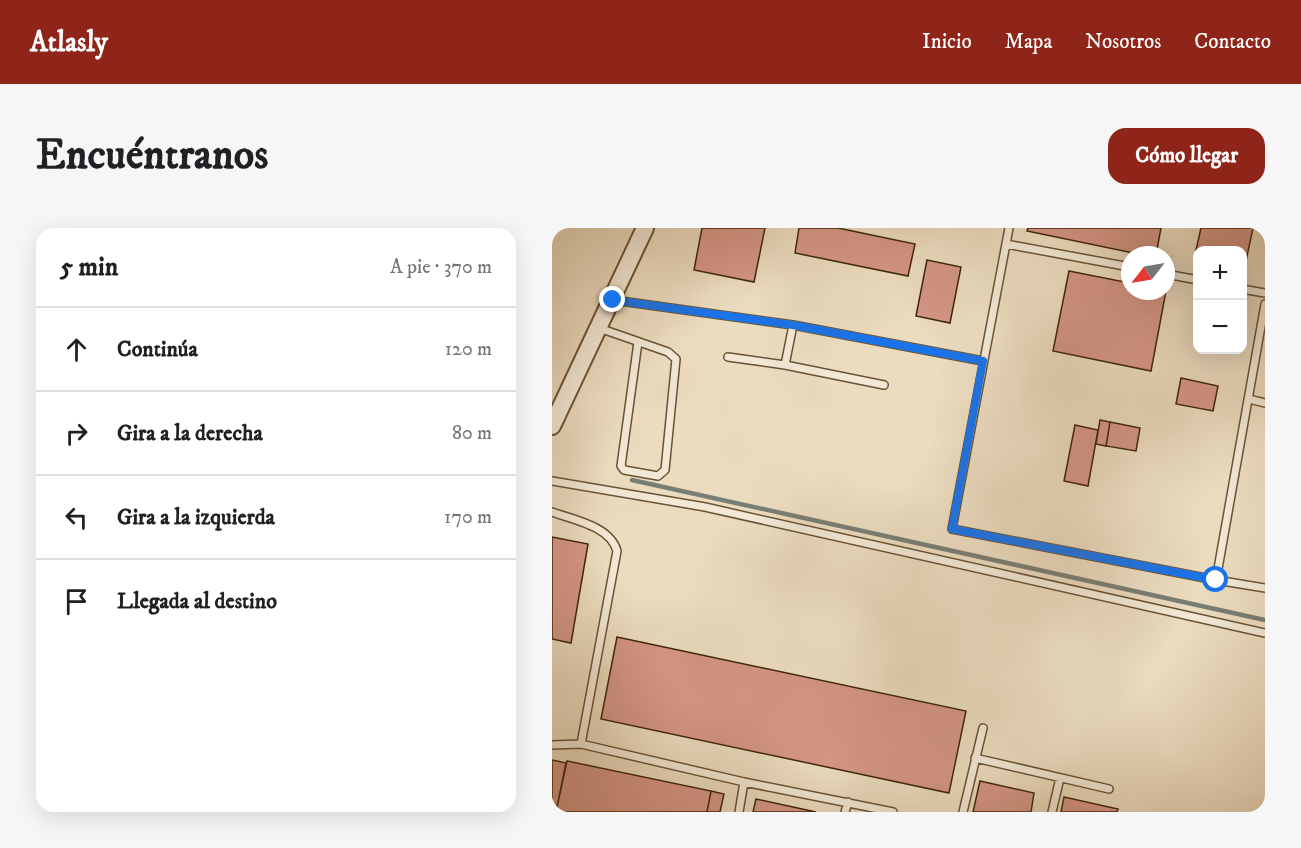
<!DOCTYPE html>
<html lang="es">
<meta charset="utf-8">
<style>
body{margin:0;font-family:"IM FELL DW Pica",serif;background:#f6f6f6;color:#202124}
.controls{position:absolute;right:18px;top:18px;display:grid;overflow:hidden;border-radius:12px;box-shadow:0 6px 24px #0002}
.controls button{width:54px;height:54px;display:grid;place-items:center;padding:0;border:0;border-bottom:2px solid #e0e0e0;background:#fff;color:#202124;font:30px sans-serif}
.compass{position:absolute;left:569px;top:18px;width:54px;height:54px;border-radius:50%;background:#fff;box-shadow:0 6px 24px #0002;rotate:239deg}
.stop{position:absolute;width:18px;height:18px;margin:-14px;border:4px solid #1a73e8;border-radius:50%;background:#fff}
.stop.end{background:#1a73e8;border-color:#fff;box-shadow:0 2px 6px #0008}
.list{margin:0;padding:0;list-style:none}
h2{display:flex;justify-content:space-between;align-items:center;height:78px;margin:0;padding:0 24px;font-size:26px}
h2 small{font-size:20px;font-weight:400;color:#757577}
.list li{display:grid;grid-template-columns:39px 1fr auto;gap:18px;align-items:center;box-sizing:border-box;height:84px;padding:0 24px;border-top:2px solid #e0e0e0}
.list b{display:block;font-size:22px;white-space:nowrap}
.list em{font-size:20px;font-style:normal;color:#757577}
.icon{flex:none;width:33px;height:33px;fill:none;stroke:currentColor;stroke-width:2;stroke-linecap:round;stroke-linejoin:round}
.map{position:relative;flex:none;width:713px;height:584px;overflow:hidden;border-radius:18px}
header{display:flex;align-items:center;gap:36px;box-sizing:border-box;height:84px;padding:0 30px;background:#8f2418;color:#fff}
header strong{font-size:28px}
nav{display:flex;gap:33px;margin-inline-start:auto;font-size:21px}
.intro{display:flex;align-items:center;justify-content:space-between;box-sizing:border-box;height:144px;padding:0 36px}
h1{margin:0;font-size:42px}
.button{padding:15px 27px;border-radius:18px;background:#8f2418;color:#fff;font-size:21px;font-weight:700}
main{display:flex;gap:36px;padding:0 36px}
aside{flex:1;background:#fff;border-radius:18px;box-shadow:0 6px 24px #0002}
.map>svg:first-child{display:block}
.lines{fill:none;stroke-linecap:round;stroke-linejoin:round}
.stream{stroke:#787e73;stroke-width:4.5}
.building{fill:#d49585;stroke:#3e2604;stroke-width:1.5}
.service-casing{stroke:#695333;stroke-width:10}
.tertiary-casing{stroke:#695333;stroke-width:20}
.service{stroke:#f2e8d5;stroke-width:7}
.tertiary{stroke:#f2e8d5;stroke-width:16}
.route{stroke:#1a73e8;stroke-width:8}
</style>
<header>
<strong>Atlasly</strong>
<nav><a>Inicio</a><a>Mapa</a><a>Nosotros</a><a>Contacto</a></nav>
</header>
<div class="intro"><h1>Encuéntranos</h1><a class="button">Cómo llegar</a></div>
<main>
<aside>
<h2>5 min<small>A pie · 370 m</small></h2>
<ul class="list">
<li><svg class="icon" aria-label="ahead" viewBox="0 0 24 24"><path d="M12 20V5M6 11l6-6 6 6"/></svg><div><b>Continúa</b></div><em>120 m</em></li>
<li><svg class="icon" aria-label="right" viewBox="0 0 24 24"><path d="M7 20v-9h11M14 6l5 5-5 5"/></svg><div><b>Gira a la derecha</b></div><em>80 m</em></li>
<li><svg class="icon" aria-label="left" viewBox="0 0 24 24"><path d="M17 20v-9H6M10 6l-5 5 5 5"/></svg><div><b>Gira a la izquierda</b></div><em>170 m</em></li>
<li><svg class="icon" aria-label="arrive" viewBox="0 0 24 24"><path d="M6 21V4h12l-3 4 3 4H6"/></svg><div><b>Llegada al destino</b></div></li>
</ul>
</aside>
<div class="map">
<svg width="713" height="584" viewBox="0 0 713 584">
<rect width="100%" height="100%" fill="#ebdbbf"/>
<filter id="stains"><feTurbulence type="fractalNoise" baseFrequency=".00333" numOctaves="4"/><feColorMatrix values="0 0 0 0 .2 0 0 0 0 .09 0 0 0 0 .02 0 0 0 .5 -.17"/></filter>
<radialGradient id="worn" r=".72"><stop offset=".6" stop-color="#630" stop-opacity="0"/><stop offset="1" stop-color="#630" stop-opacity=".3"/></radialGradient>
<g class="lines">
<path class="stream" d="M80,252l633,140"/>
</g>
<path class="building" d="M150,0h63l-11,54 -60,-12z
M247,0h39l77,16 -7,32 -113,-23z
M476,0h133l-5,27h-13l-116,-24z
M649,0h52l-7,33 -4,-1v-10h-46z
M375,32l34,7 -11,56 -34,-7z
M517,43l61,12v8h36l-15,80 -98,-20z
M629,150l37,8 -5,25 -37,-7z
M548,192l10,2 -4,24 -10,-2z
M558,194l30,6 -4,23 -30,-5z
M523,197l23,5 -10,56 -24,-5z
M0,309l36,7 -17,99 -19,-4z
M65,409l349,74 -17,82 -348,-74z
M0,532l14,3 -10,49h-4z
M15,533l144,30 -4,21h-151z
M428,553l54,12 -3,19h-58z
M159,563l13,3 -4,18h-13z
M512,569l54,12 -1,3h-56z
M204,571l60,13h-63z"/>
<g class="lines">
<g class="service-casing">
<path id="service" d="M457,0l-57,301 264,51 49,-276
M454,16l124,23
M614,46l32,6
M690,61l23,4
M61,72l180,25 190,36
M47,100l69,24 8,7 -11,111 -7,6 -34,-6 -3,-4 17,-124
M176,129l57,8 99,20
M233,137l8,-40
M697,171l16,4
M0,253l153,26 560,126
M0,284c22,8 58,14 65,39l-36,193 163,38 149,30
M664,352l49,8
M0,517l29,-1
M423,530l134,31
M187,584l5,-30
M293,584l3,-10
M411,584l20,-84
M500,584l8,-34"/>
</g>
<g class="tertiary-casing">
<path id="tertiary" d="M0,198l93,-198"/>
</g>
<use href="#service" class="service"/>
<use href="#tertiary" class="tertiary"/>
</g>
<g class="lines">
<path class="route" d="M61,72l180,25 190,36 -31,168 264,51"/>
</g>
<rect width="100%" height="100%" filter="url(#stains)"/>
<rect width="100%" height="100%" fill="url(#worn)"/>
</svg>
<div class="controls">
<button>+</button>
<button>−</button>
</div>
<svg class="compass" viewBox="-18 -18 36 36"><path d="M0-13l5 13h-10z" fill="#e53935"/><path d="M0 13l5-13h-10z" fill="#757577"/></svg>
<div class="stop" style="left:664px;top:352px"></div>
<div class="stop end" style="left:61px;top:72px"></div>
</div>
</main>
